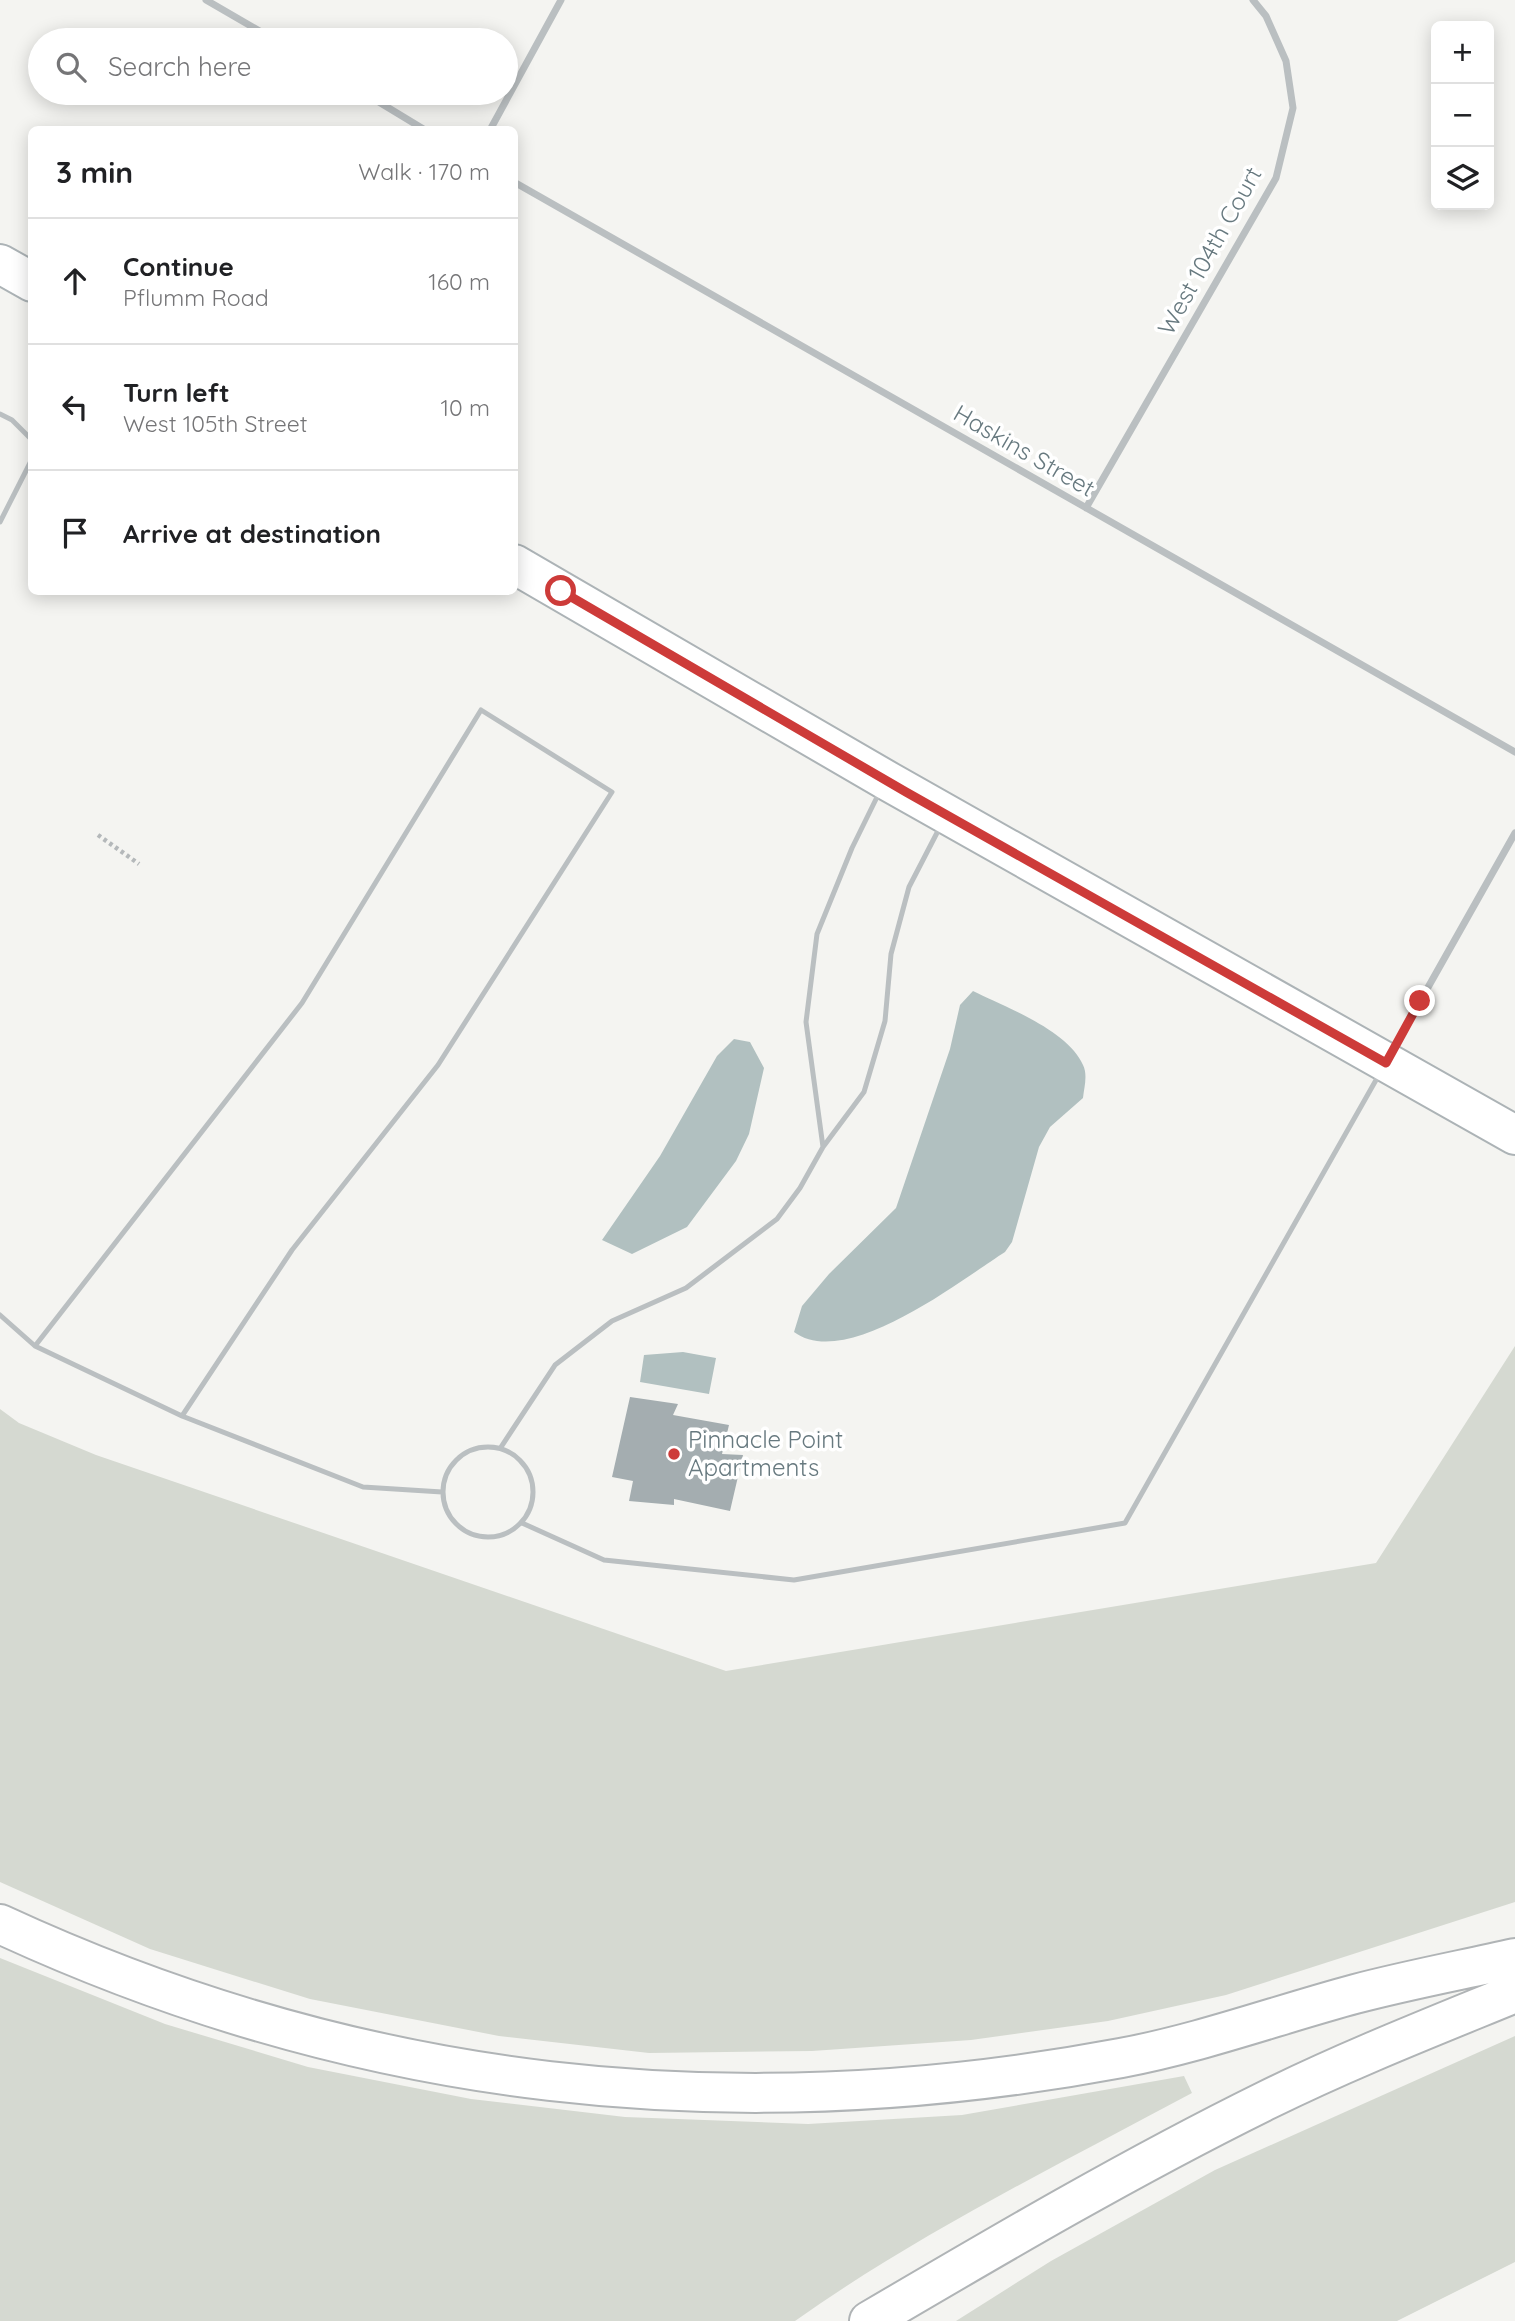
<!DOCTYPE html>
<meta charset="utf-8">
<style>
body{margin:0;font-family:Quicksand,sans-serif;background:#f6f6f6;color:#202124}
.controls{position:absolute;right:21px;top:21px;display:grid;overflow:hidden;border-radius:10px;box-shadow:0 4px 18px #0003}
.controls button{width:63px;height:63px;display:grid;place-items:center;padding:0;border:0;border-bottom:2px solid #e0e0e0;background:#fff;color:#202124;font:35px sans-serif}
.stop{position:absolute;width:21px;height:21px;margin:-16px;border:5px solid #cd3b39;border-radius:50%;background:#fff}
.stop.end{background:#cd3b39;border-color:#fff;box-shadow:0 2px 7px #0008}
.list{margin:0;padding:0;list-style:none}
h2{display:flex;justify-content:space-between;align-items:center;height:91px;margin:0;padding:0 28px;font-size:30px}
h2 small{font-size:23px;font-weight:400;color:#757577}
.list li{display:grid;grid-template-columns:46px 1fr auto;gap:21px;align-items:center;box-sizing:border-box;height:126px;padding:0 28px;border-top:2px solid #e0e0e0}
.list b{display:block;font-size:26px;white-space:nowrap}
.list p{margin:0;font-size:23px;white-space:nowrap;color:#757577}
.list em{font-size:23px;font-style:normal;color:#757577}
.icon{flex:none;width:38px;height:38px;fill:none;stroke:currentColor;stroke-width:2;stroke-linecap:round;stroke-linejoin:round}
.map{position:relative;flex:none;width:1515px;height:2321px;overflow:hidden}
.search{position:absolute;background:#fff;box-shadow:0 4px 18px #0003;left:28px;top:28px;width:490px;height:77px;display:flex;align-items:center;gap:18px;box-sizing:border-box;padding:0 24px;border-radius:38px;color:#757577;font-size:26px}
.panel{position:absolute;background:#fff;box-shadow:0 4px 18px #0003;left:28px;top:126px;width:490px;height:469px;border-radius:10px}
.map>svg:first-child{display:block}
.green{fill:#d5d9d1}
.water{fill:#b1c0c0}
.building{fill:#a4adb0}
.lines{fill:none;stroke-linecap:round;stroke-linejoin:round}
.secondary-casing{stroke:#acb3b6;stroke-width:42}
.motorway-casing{stroke:#b0b4b6;stroke-width:42}
.path{stroke:#b4b8ba;stroke-width:4.5;stroke-dasharray:3.5 3.5;stroke-linecap:butt}
.service{stroke:#babfc1;stroke-width:5}
.minor{stroke:#babfc1;stroke-width:7}
.secondary{stroke:#fff;stroke-width:38}
.motorway{stroke:#fff;stroke-width:38}
.route{stroke:#cd3b39;stroke-width:9}
.poi-dot{fill:#cd3b39;stroke:#fff;stroke-width:2.5}
.labels{text-anchor:middle;stroke-width:7;stroke-linejoin:round;paint-order:stroke}
.street-label{font-size:24px;fill:#67797f;stroke:#fff}
.poi-label{font-size:24px;fill:#67797f;stroke:#fff;text-anchor:start}
</style>
<div class="map">
<svg width="1515" height="2321" viewBox="0 0 1515 2321">
<rect width="100%" height="100%" fill="#f4f4f1"/>
<path class="green" d="M1515,1346v556l-289,93 -118,26 -137,19 -159,11 -163,2 -150,-17 -189,-37 -160,-50 -150,-67v-473l19,14 77,32 630,216 650,-108z
M0,1958l165,66 143,43 163,32 154,18 183,7 154,-9 222,-39 8,17c-134,72 -273,140 -397,228h-795z
M1515,2036v226l-118,59h-441l95,-60 164,-91z"/>
<path class="water" d="M973,991c32,16 95,39 110,74 5,10 1,23 0,33l-33,29 -11,20 -27,95 -7,10c-44,28 -159,119 -211,80l8,-26 27,-32 67,-66 54,-159 10,-44z
M734,1039l16,3 14,26 -15,66 -13,27 -49,66 -55,27 -30,-14 58,-84 57,-100z
M683,1352l33,6 -7,36 -69,-12 4,-27z"/>
<path class="building" d="M630,1397l48,7 -5,11 56,10 -7,29 21,1 -13,56 -56,-12v6l-45,-4 4,-20 -21,-4z"/>
<g class="lines">
<g class="secondary-casing">
<path id="secondary" d="M0,264l32,18
M514,564l372,216 629,355"/>
</g>
<g class="motorway-casing">
<path id="motorway" d="M0,1924c361,167 731,207 1121,134 80,-15 156,-43 234,-64 53,-14 107,-24 160,-36
M869,2321c131,-77 262,-154 398,-221 81,-40 165,-73 248,-107"/>
</g>
<path class="path" d="M98,835l41,29"/>
<path class="service" d="M0,414l12,6 20,20
M0,522l32,-63
M823,1147l-17,-125 11,-88 35,-86 28,-57
M0,1315l35,31 147,70 181,71 79,5
M35,1346l267,-343 179,-293 131,82 -174,273 -146,185 -110,166
M443 1492a45 45 0 1 1 90 0a45 45 0 1 1-90 0Z
M501,1447l54,-82 57,-44 74,-33 91,-69 23,-31 23,-41 41,-55 21,-71 6,-67 18,-67 31,-60
M522,1523l82,37 190,20 331,-57 255,-450"/>
<path class="minor" d="M206,0l69,40
M364,93l61,37
M490,130l71,-130
M514,182l1001,570
M1086,508l190,-330 17,-70 -7,-47 -20,-45 -13,-16
M1391,1053l124,-220"/>
<use href="#secondary" class="secondary"/>
<use href="#motorway" class="motorway"/>
</g>
<g class="lines">
<path class="route" d="M561,591l345,201 480,271 34,-62"/>
</g>
<circle class="poi-dot" cx="674" cy="1454" r="7"/>
<g class="labels">
<g class="street-label">
<text transform="translate(1210 251) rotate(-61)" y="8">West 104th Court</text>
<text transform="translate(1024 451) rotate(30)" y="8">Haskins Street</text>
</g>
<g class="poi-label">
<text x="688" y="1448">Pinnacle Point<tspan x="688" dy="28">Apartments</tspan></text>
</g>
</g>
</svg>
<div class="controls">
<button>+</button>
<button>−</button>
<button><svg class="icon" aria-label="layers" viewBox="0 0 24 24"><path d="M12 4l9 5-9 5-9-5zM3 14l9 5 9-5"/></svg></button>
</div>
<div class="stop" style="left:561px;top:591px"></div>
<div class="stop end" style="left:1420px;top:1001px"></div>
<div class="search"><svg class="icon" aria-label="search" viewBox="0 0 24 24"><circle cx="10" cy="10" r="6"/><path d="M15 15l6 6"/></svg>Search here</div>
<section class="panel">
<h2>3 min<small>Walk · 170 m</small></h2>
<ul class="list">
<li><svg class="icon" aria-label="ahead" viewBox="0 0 24 24"><path d="M12 20V5M6 11l6-6 6 6"/></svg><div><b>Continue</b><p>Pflumm Road</p></div><em>160 m</em></li>
<li><svg class="icon" aria-label="left" viewBox="0 0 24 24"><path d="M17 20v-9H6M10 6l-5 5 5 5"/></svg><div><b>Turn left</b><p>West 105th Street</p></div><em>10 m</em></li>
<li><svg class="icon" aria-label="arrive" viewBox="0 0 24 24"><path d="M6 21V4h12l-3 4 3 4H6"/></svg><div><b>Arrive at destination</b></div></li>
</ul>
</section>
</div>
